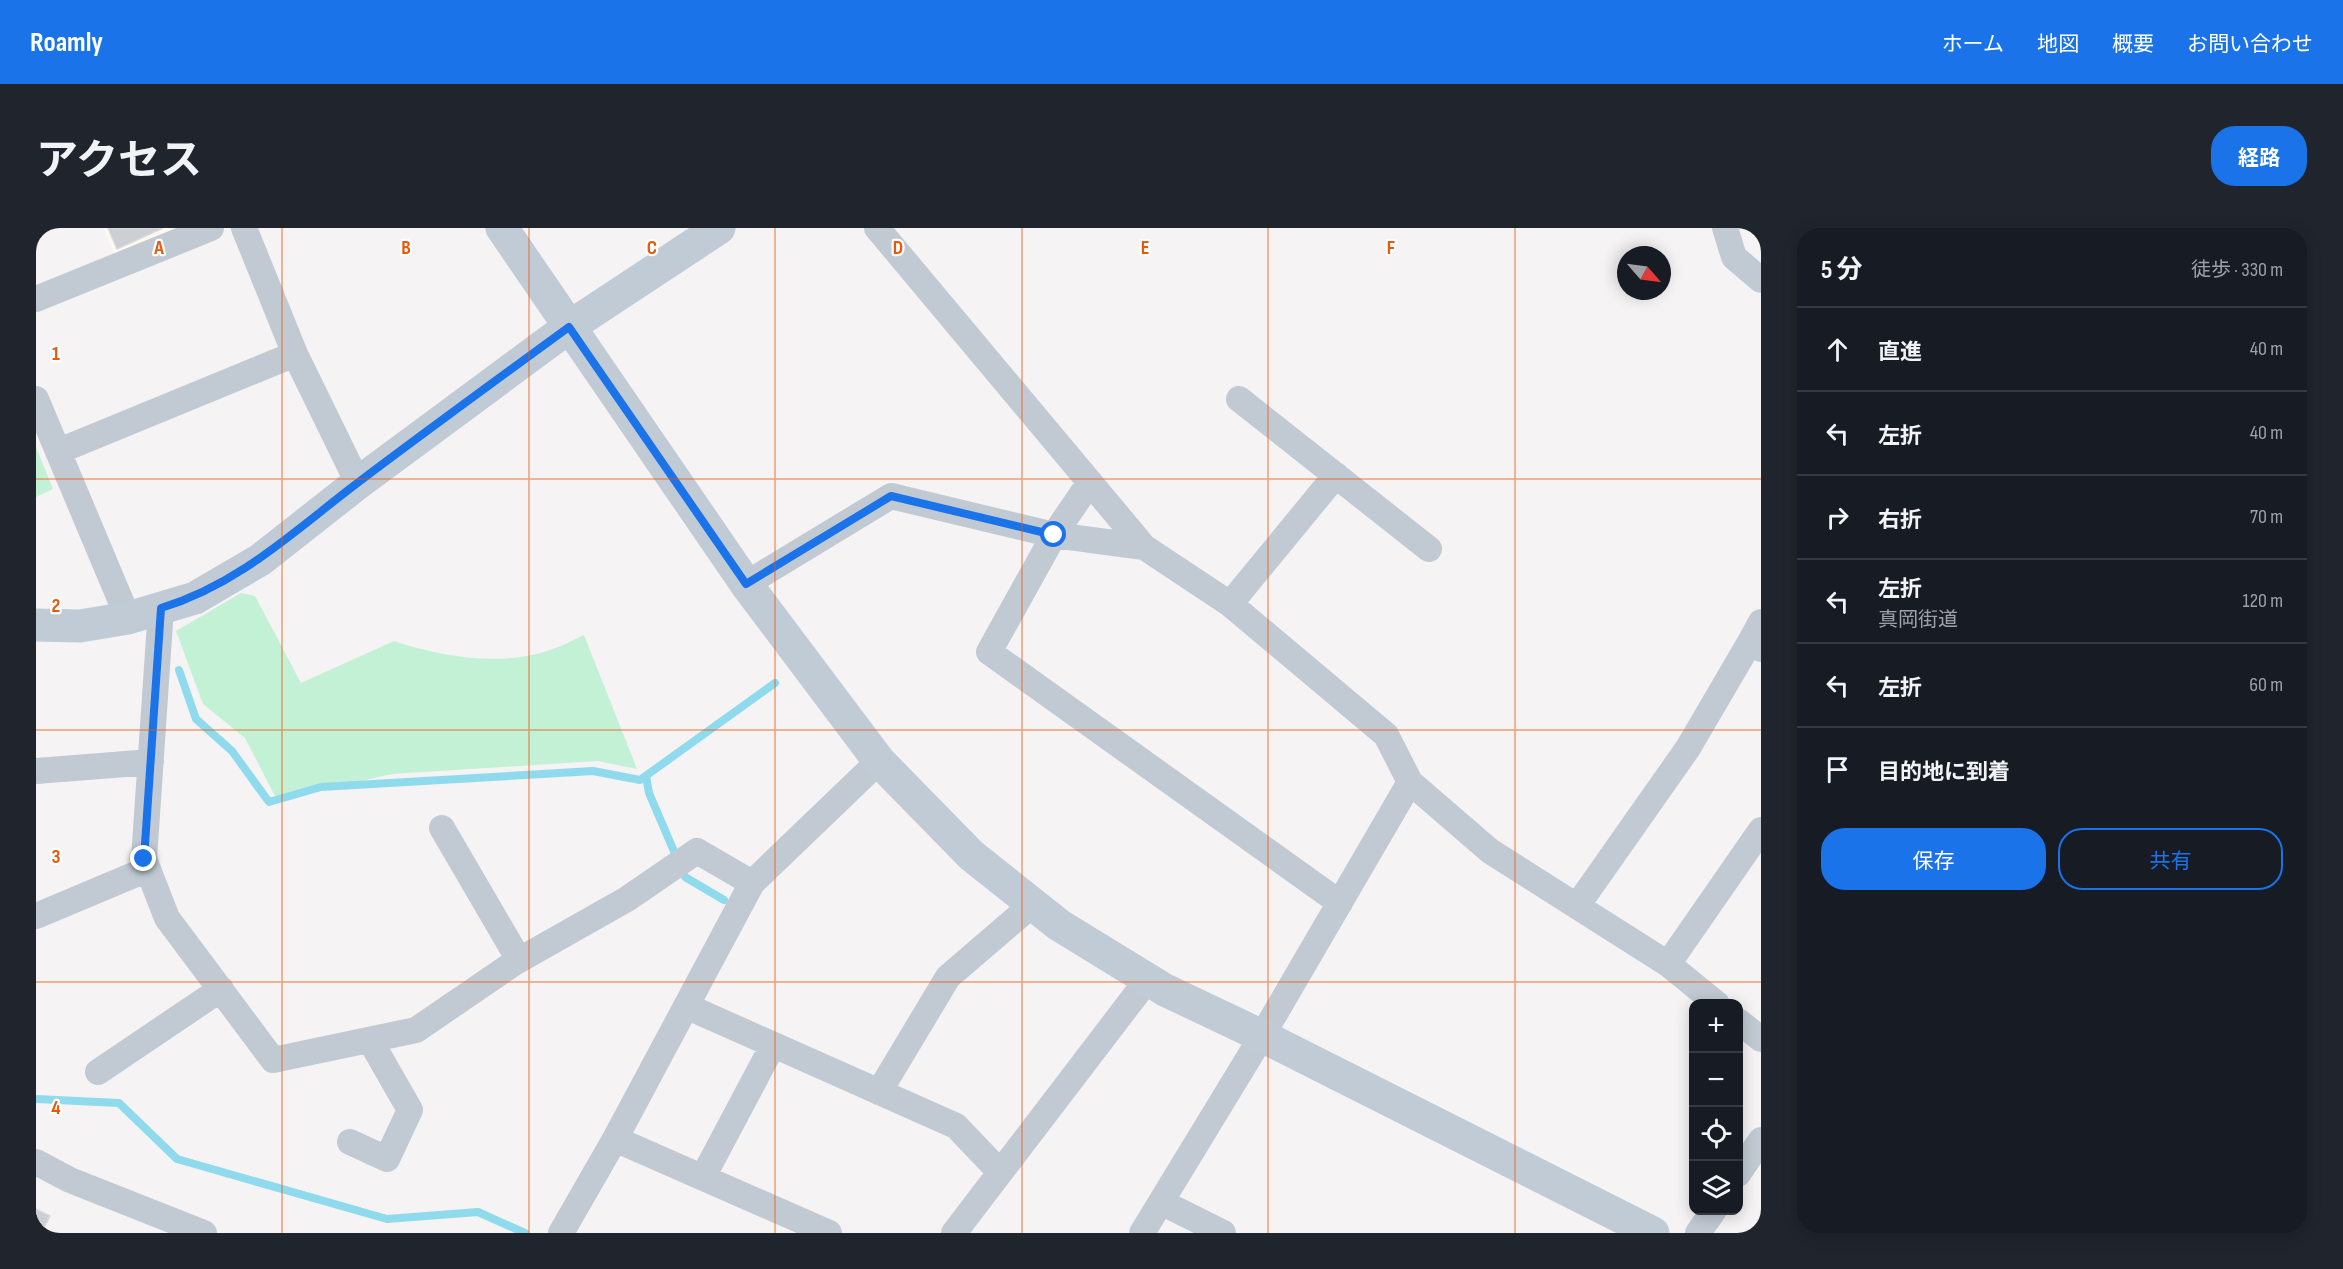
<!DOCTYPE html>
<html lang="ja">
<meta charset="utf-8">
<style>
body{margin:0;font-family:"Sofia Sans Condensed","Noto Sans JP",sans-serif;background:#20242c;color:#f1f3f6}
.controls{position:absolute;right:18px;bottom:18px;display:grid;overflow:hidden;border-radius:12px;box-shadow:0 3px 15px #0003}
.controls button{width:54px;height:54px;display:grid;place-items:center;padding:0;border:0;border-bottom:2px solid #363941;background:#171b24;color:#f1f3f6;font:30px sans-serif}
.compass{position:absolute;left:1581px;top:18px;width:54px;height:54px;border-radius:50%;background:#171b24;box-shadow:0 3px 15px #0003;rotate:118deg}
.stop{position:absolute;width:18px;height:18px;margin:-14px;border:4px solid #1a73e8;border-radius:50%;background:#fff}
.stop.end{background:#1a73e8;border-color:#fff;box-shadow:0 2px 6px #0008}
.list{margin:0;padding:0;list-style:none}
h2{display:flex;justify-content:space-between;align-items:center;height:78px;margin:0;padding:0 24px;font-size:26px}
h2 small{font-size:20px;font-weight:400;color:#9ea1a6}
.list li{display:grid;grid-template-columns:39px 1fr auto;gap:18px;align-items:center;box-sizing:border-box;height:84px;padding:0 24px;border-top:2px solid #363941}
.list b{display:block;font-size:22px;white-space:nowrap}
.list p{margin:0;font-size:20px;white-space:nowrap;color:#9ea1a6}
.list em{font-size:20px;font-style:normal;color:#9ea1a6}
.actions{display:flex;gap:12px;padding:18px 24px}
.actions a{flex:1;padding:14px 0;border:2px solid #1a73e8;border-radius:24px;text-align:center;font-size:21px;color:#1a73e8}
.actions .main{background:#1a73e8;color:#fff}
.icon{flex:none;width:33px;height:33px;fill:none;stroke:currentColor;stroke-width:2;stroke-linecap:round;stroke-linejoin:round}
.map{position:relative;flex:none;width:1725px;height:1005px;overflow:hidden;border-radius:24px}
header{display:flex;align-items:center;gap:36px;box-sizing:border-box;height:84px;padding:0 30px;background:#1a73e8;color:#fff}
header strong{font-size:28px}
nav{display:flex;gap:33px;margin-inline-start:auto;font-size:21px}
.intro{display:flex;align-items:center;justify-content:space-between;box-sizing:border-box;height:144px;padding:0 36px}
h1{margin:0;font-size:42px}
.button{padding:15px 27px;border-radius:24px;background:#1a73e8;color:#fff;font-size:21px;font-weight:700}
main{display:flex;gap:36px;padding:0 36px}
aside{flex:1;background:#171b24;border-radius:24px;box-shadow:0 3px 15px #0003}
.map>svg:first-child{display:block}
.commercial{fill:#fdf9ef}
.green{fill:#c3f1d5}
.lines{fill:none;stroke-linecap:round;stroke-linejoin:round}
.stream{stroke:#90daee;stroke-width:8}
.building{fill:#cdcfd5;stroke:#d7d9de;stroke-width:1.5}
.street{stroke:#c1cad2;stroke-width:26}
.secondary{stroke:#c1cbd6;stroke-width:33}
.route{stroke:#1a73e8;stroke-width:8}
.grid{fill:none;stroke:#e8590c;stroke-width:1.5;stroke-opacity:0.55}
.grid-label{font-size:20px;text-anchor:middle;font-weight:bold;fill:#e8590c;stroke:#fff;stroke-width:4.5;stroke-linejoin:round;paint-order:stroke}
</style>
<header>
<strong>Roamly</strong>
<nav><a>ホーム</a><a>地図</a><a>概要</a><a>お問い合わせ</a></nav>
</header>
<div class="intro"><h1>アクセス</h1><a class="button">経路</a></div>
<main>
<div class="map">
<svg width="1725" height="1005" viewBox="0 0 1725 1005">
<rect width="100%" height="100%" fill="#f5f3f3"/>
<path class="commercial" d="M67,0h76l-64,28z"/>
<path class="green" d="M0,219l17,42 -17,8z
M205,365l14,3 46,87 93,-42c47,16 108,26 156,9 12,-4 23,-10 34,-15l53,134 -39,-8 -206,13 -115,26 -32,-62 -42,-34 -27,-73z"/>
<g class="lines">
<path class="stream" d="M143,442l17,49 36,32 37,51 52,-15 272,-16 47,9 135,-97
M610,548l3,17 36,84 39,23
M0,871l83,4 58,56 210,60 91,-7 47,21"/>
</g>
<path class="building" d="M72,0h55l-46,21z
M0,981l14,7 -9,17h-5z"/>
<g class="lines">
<path class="street" d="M208,0l51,126 63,129
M841,0l267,319
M1689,0l9,29 27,23
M0,71l175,-71
M0,171l92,219
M1203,171l190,150
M23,223l236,-97
M1054,254l-36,53 -65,117 351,251
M710,356l145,-88 163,39 90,12 86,57 156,131 24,47 80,69 178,113 49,40
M1194,376l106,-129
M125,380l-17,251 23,59 106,142 143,-30 98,-67 113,-64 70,-48 55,32
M1714,414l11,-20
M0,543l115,-9
M406,600l77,132
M1541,678l111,-158 62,-106 11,7
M0,688l112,-47
M1632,736l93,-134
M650,778l270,120 44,46
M1702,793l23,18
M62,844l123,-83
M843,864l69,-115 85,-73
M579,911l214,94
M314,914l37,17 23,-49 -40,-70
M0,934l34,18 134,53
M1702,946l23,-34
M667,949l70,-132
M1125,974l62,31
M525,1005l54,-94 137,-256 127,-122
M918,1005l194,-254
M1106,1005l120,-197 148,-254
M1662,1005l16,-23"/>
<path class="secondary" d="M466,0l244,356 133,177 92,94 88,70 106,65 97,46 391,197
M0,397l44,1 48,-8 67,-20 65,-38 98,-77 211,-156 150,-99"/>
</g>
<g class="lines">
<path class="route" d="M108,631l17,-251c79,-24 134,-78 199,-127 69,-52 139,-103 209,-154l177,257 145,-88 163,39"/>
</g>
<path class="grid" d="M246,0v1005M493,0v1005M739,0v1005M986,0v1005M1232,0v1005M1479,0v1005M0,251h1725M0,502h1725M0,754h1725"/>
<g class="grid-label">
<text x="123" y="26">A</text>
<text x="370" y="26">B</text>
<text x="616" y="26">C</text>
<text x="862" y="26">D</text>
<text x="1109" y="26">E</text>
<text x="1355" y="26">F</text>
<text x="20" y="132">1</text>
<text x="20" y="384">2</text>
<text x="20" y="635">3</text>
<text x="20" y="886">4</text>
</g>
</svg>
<div class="controls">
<button>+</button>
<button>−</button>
<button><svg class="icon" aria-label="locate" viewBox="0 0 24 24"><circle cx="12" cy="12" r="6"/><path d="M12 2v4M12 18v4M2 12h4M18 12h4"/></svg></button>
<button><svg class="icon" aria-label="layers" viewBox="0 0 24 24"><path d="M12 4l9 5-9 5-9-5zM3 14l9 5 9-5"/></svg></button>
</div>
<svg class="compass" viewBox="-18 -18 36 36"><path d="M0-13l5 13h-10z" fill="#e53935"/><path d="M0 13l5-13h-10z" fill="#9ea1a6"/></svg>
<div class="stop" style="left:1018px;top:307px"></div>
<div class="stop end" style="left:108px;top:631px"></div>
</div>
<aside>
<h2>5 分<small>徒歩 · 330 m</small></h2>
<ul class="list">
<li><svg class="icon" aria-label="ahead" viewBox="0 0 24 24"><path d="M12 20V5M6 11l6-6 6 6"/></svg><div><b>直進</b></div><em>40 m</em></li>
<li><svg class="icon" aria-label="left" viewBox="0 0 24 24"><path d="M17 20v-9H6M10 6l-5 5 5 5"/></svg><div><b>左折</b></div><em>40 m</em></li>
<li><svg class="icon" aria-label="right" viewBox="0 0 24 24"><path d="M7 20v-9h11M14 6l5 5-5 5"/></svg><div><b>右折</b></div><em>70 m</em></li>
<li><svg class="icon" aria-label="left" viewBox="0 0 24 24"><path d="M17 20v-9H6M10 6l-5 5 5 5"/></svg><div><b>左折</b><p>真岡街道</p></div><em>120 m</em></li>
<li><svg class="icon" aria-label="left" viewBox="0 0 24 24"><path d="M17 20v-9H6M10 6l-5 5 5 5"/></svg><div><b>左折</b></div><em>60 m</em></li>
<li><svg class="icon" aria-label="arrive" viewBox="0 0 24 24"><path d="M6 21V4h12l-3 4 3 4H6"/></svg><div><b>目的地に到着</b></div></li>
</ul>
<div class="actions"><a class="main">保存</a><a>共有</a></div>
</aside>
</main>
